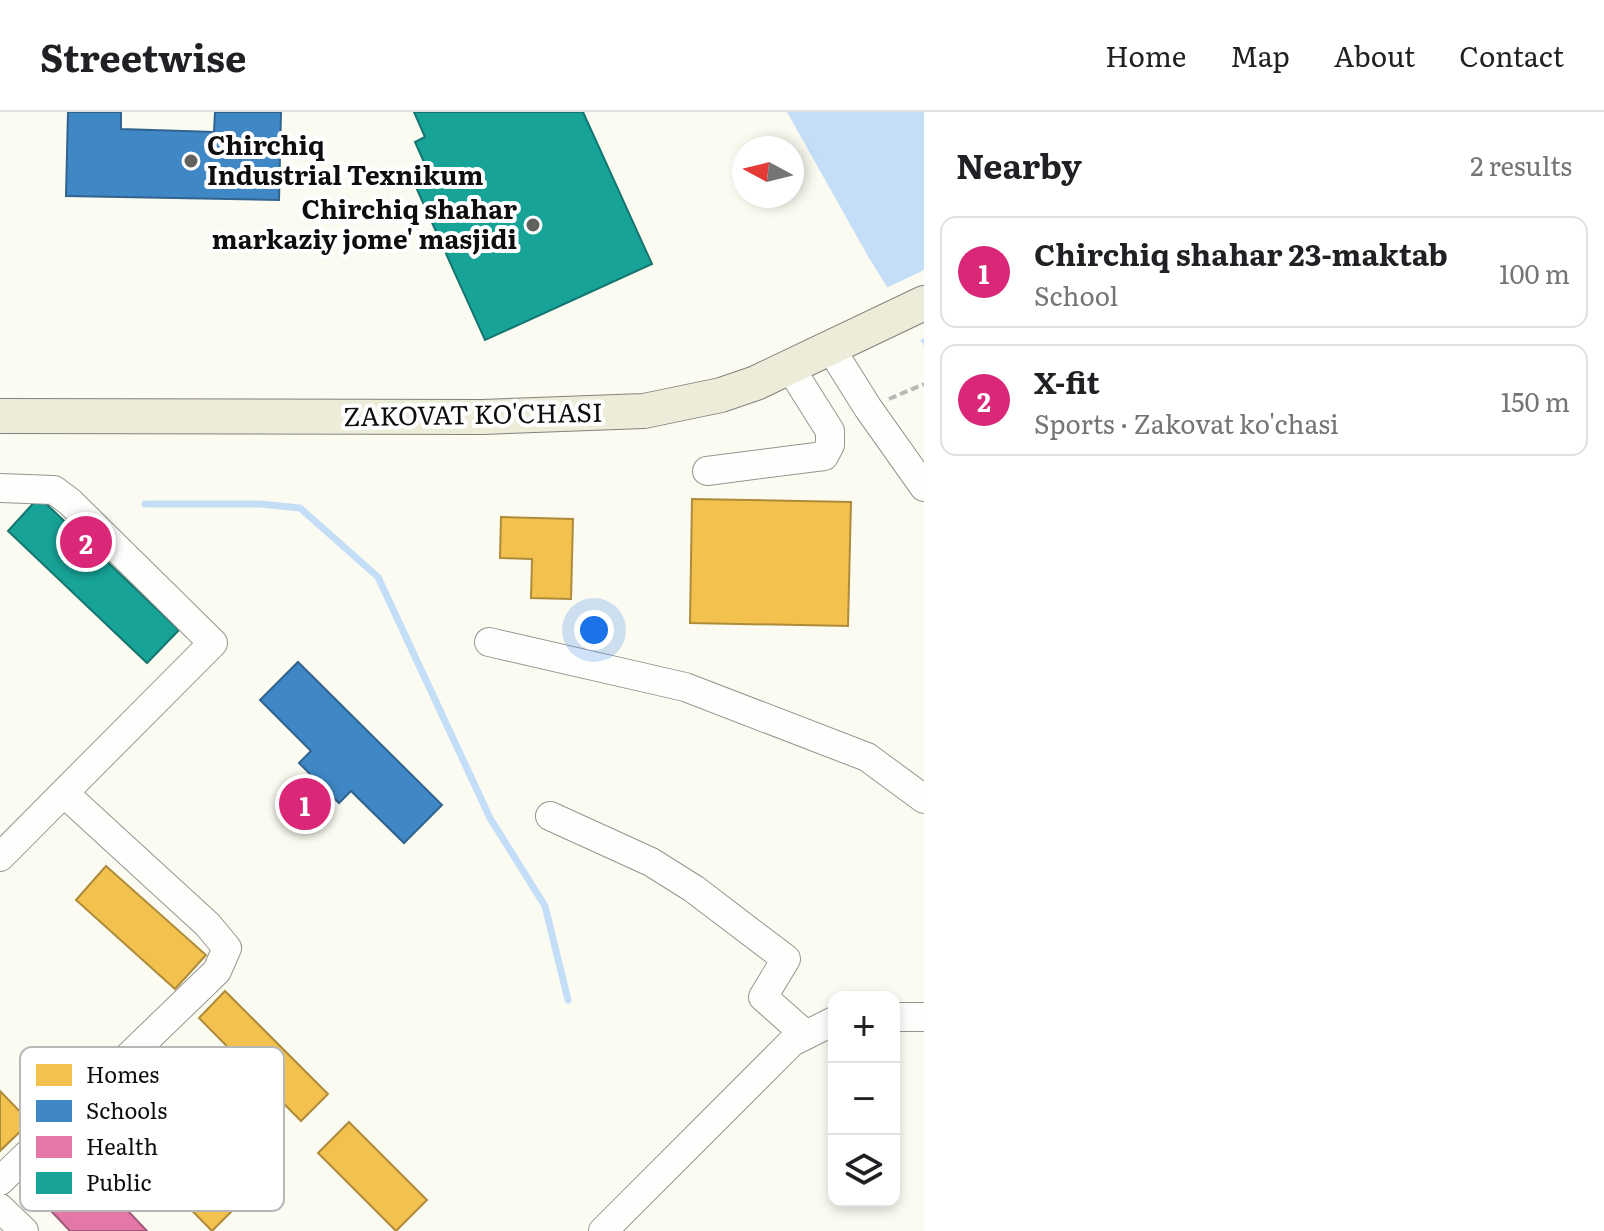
<!DOCTYPE html>
<meta charset="utf-8">
<style>
body{margin:0;font-family:Literata,serif;background:#f6f6f6;color:#202124}
.controls{position:absolute;right:24px;bottom:24px;display:grid;overflow:hidden;border-radius:16px;box-shadow:0 4px 12px #0003}
.controls button{width:72px;height:72px;display:grid;place-items:center;padding:0;border:0;border-bottom:2px solid #e0e0e0;background:#fff;color:#202124;font:40px sans-serif}
.compass{position:absolute;left:732px;top:24px;width:72px;height:72px;border-radius:50%;background:#fff;box-shadow:0 4px 12px #0003;rotate:277deg}
.you{position:absolute;left:594px;top:518px;width:28px;height:28px;margin:-20px;border:6px solid #fff;border-radius:50%;background:#1a73e8;box-shadow:0 0 0 12px #1a73e833}
.badge{display:grid;place-items:center;width:52px;height:52px;border-radius:50%;background:#db2777;color:#fff;font-size:26px;font-weight:700}
.pin{position:absolute;translate:-50% -50%;border:4px solid #fff;box-shadow:0 2px 8px #0006}
.list{margin:0;padding:0;list-style:none}
h2{display:flex;justify-content:space-between;align-items:center;height:104px;margin:0;padding:0 32px;font-size:34px}
h2 small{font-size:26px;font-weight:400;color:#757577}
.list li{display:grid;grid-template-columns:52px 1fr auto;gap:24px;align-items:center;box-sizing:border-box;height:112px;margin:0 16px 16px;padding:0 16px;border:2px solid #e0e0e0;border-radius:16px}
.list b{display:block;font-size:30px;white-space:nowrap}
.list p{margin:0;font-size:26px;white-space:nowrap;color:#757577}
.list em{font-size:26px;font-style:normal;color:#757577}
.icon{flex:none;width:44px;height:44px;fill:none;stroke:currentColor;stroke-width:2;stroke-linecap:round;stroke-linejoin:round}
.map{position:relative;flex:none;width:924px;height:1119px;overflow:hidden}
header{display:flex;align-items:center;gap:48px;box-sizing:border-box;height:112px;padding:0 40px;background:#fff;border-bottom:2px solid #e0e0e0}
header strong{font-size:38px}
nav{display:flex;gap:44px;margin-inline-start:auto;font-size:28px}
main{display:flex}
aside{flex:1;background:#fff}
.map>svg:first-child{display:block}
.water{fill:#c5def8}
.pier{fill:#fbfbf2}
.homes{fill:#f2c14e;stroke:#ae8b3b;stroke-width:2}
.schools{fill:#3f88c5;stroke:#30638e;stroke-width:2}
.health{fill:#e377a8;stroke:#a3587a;stroke-width:2}
.public{fill:#17a398;stroke:#14766f;stroke-width:2}
.lines{fill:none;stroke-linecap:round;stroke-linejoin:round}
.stream{stroke:#c5def8;stroke-width:7}
.minor-casing{stroke:#959591;stroke-width:30}
.major-casing{stroke:#82827e;stroke-width:36}
.path{stroke:#b8b8b6;stroke-width:4;stroke-dasharray:8 4;stroke-linecap:butt}
.minor{stroke:#fefefd;stroke-width:28}
.major{stroke:#edecd8;stroke-width:34}
.poi-dot{fill:#61615e;stroke:#fff;stroke-width:3}
.labels{text-anchor:middle;stroke-width:8;stroke-linejoin:round;paint-order:stroke}
.poi-label{font-size:26px;font-weight:bold;fill:#0e0e0e;stroke:#fff;text-anchor:start}
.street-label{font-size:26px;fill:#0e0e0e;stroke:#fff}
.key{fill:#fff;stroke:#b7b7b7;stroke-width:2}
.key-label{font-size:22px;fill:#0e0e0e}
</style>
<header>
<strong>Streetwise</strong>
<nav><a>Home</a><a>Map</a><a>About</a><a>Contact</a></nav>
</header>
<main>
<div class="map">
<svg width="924" height="1119" viewBox="0 0 924 1119">
<rect width="100%" height="100%" fill="#fbfbf2"/>
<path class="water" d="M787,0h137v234l-55,-88z"/>
<path class="pier" d="M924,158v68l-7,4 -33,-53z"/>
<path class="homes" d="M692,387l159,3 -3,124 -158,-3z
M501,405l72,2 -2,80 -40,-1 1,-39 -32,-1z
M106,754l100,89 -31,34 -99,-89z
M225,879l103,103 -27,27 -102,-103z
M121,971l119,120 -28,28 -118,-120z
M0,979l30,31 -30,29z
M349,1010l78,78 -31,31 -78,-78z"/>
<path class="schools" d="M68,0h53v17l93,3 1,-20h66l-2,88 -213,-4z
M298,550l144,143 -38,38 -53,-52 -12,12 -40,-40 12,-12 -51,-51z"/>
<path class="health" d="M75,1043l72,76h-77l-35,-37z"/>
<path class="public" d="M414,0h169l69,152 -167,76 -70,-155 16,-7 -16,-36 10,-5z
M39,385l140,133 -32,33 -139,-132z"/>
<g class="lines">
<path class="stream" d="M145,392h115l40,4 78,69 112,241 55,88 23,94"/>
<g class="minor-casing">
<path id="minor" d="M831,237l37,59 56,79
M707,359l117,-15 6,-11v-14l-39,-62
M0,376l54,2 16,12 143,141 -213,214
M489,530l196,45 182,70 57,42
M550,704l101,46 43,27 92,70 -23,38 43,38
M894,905h30
M0,1069l217,-210 10,-23 -19,-23 -144,-132
M0,1096l24,23
M603,1119l189,-189 42,-21"/>
</g>
<g class="major-casing">
<path id="major" d="M0,304l482,1 162,-6 77,-16 35,-12 168,-80"/>
</g>
<path class="path" d="M889,287l35,-15"/>
<use href="#minor" class="minor"/>
<use href="#major" class="major"/>
</g>
<g class="poi-dot">
<circle cx="191" cy="49" r="8"/>
<circle cx="533" cy="113" r="8"/>
</g>
<g class="labels">
<g class="poi-label">
<text x="207" y="43">Chirchiq<tspan x="207" dy="30">Industrial Texnikum</tspan></text>
<text x="517" y="107" text-anchor="end">Chirchiq shahar<tspan x="517" dy="30">markaziy jome' masjidi</tspan></text>
</g>
<g class="street-label">
<text transform="translate(473 303) rotate(-1)" y="9">ZAKOVAT KO'CHASI</text>
</g>
</g>
<rect x="20" y="935" width="264" height="164" rx="12" class="key"/>
<rect x="36" y="952" width="36" height="22" fill="#f2c14e"/>
<rect x="36" y="988" width="36" height="22" fill="#3f88c5"/>
<rect x="36" y="1024" width="36" height="22" fill="#e377a8"/>
<rect x="36" y="1060" width="36" height="22" fill="#17a398"/>
<g class="key-label">
<text x="86" y="971">Homes</text>
<text x="86" y="1007">Schools</text>
<text x="86" y="1043">Health</text>
<text x="86" y="1079">Public</text>
</g>
</svg>
<div class="controls">
<button>+</button>
<button>−</button>
<button><svg class="icon" aria-label="layers" viewBox="0 0 24 24"><path d="M12 4l9 5-9 5-9-5zM3 14l9 5 9-5"/></svg></button>
</div>
<svg class="compass" viewBox="-18 -18 36 36"><path d="M0-13l5 13h-10z" fill="#e53935"/><path d="M0 13l5-13h-10z" fill="#757577"/></svg>
<div class="you"></div>
<div class="pin badge" style="left:305px;top:692px">1</div>
<div class="pin badge" style="left:86px;top:430px">2</div>
</div>
<aside>
<h2>Nearby<small>2 results</small></h2>
<ul class="list">
<li><span class="badge">1</span><div><b>Chirchiq shahar 23-maktab</b><p>School</p></div><em>100 m</em></li>
<li><span class="badge">2</span><div><b>X-fit</b><p>Sports · Zakovat ko'chasi</p></div><em>150 m</em></li>
</ul>
</aside>
</main>
